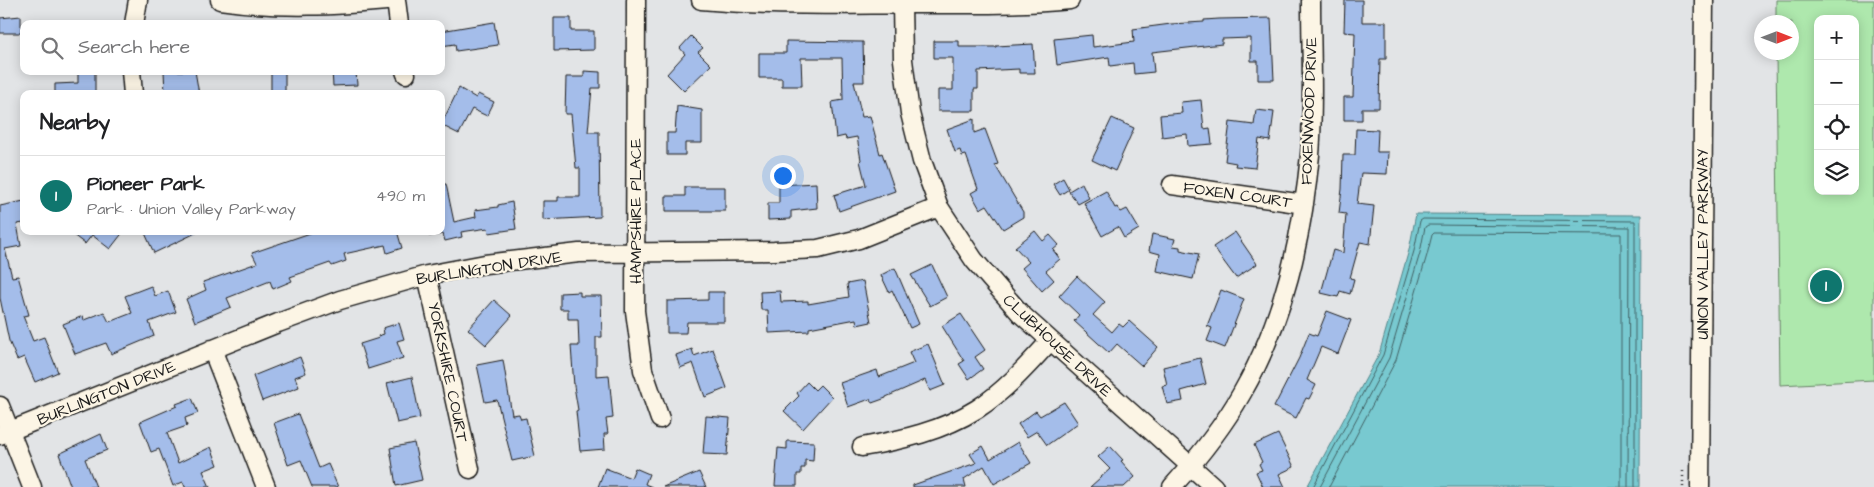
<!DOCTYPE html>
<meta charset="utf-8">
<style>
body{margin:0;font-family:"Architects Daughter",sans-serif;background:#f6f6f6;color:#202124}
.controls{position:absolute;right:15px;top:15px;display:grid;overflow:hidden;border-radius:10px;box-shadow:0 2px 12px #0003}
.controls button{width:45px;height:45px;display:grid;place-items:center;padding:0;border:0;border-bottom:1px solid #e0e0e0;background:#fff;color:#202124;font:25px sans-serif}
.compass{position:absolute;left:1754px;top:15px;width:45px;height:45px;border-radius:50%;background:#fff;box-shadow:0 2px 12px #0003;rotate:90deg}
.you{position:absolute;left:782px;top:175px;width:18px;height:18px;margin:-12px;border:4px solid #fff;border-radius:50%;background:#1a73e8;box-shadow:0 0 0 8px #1a73e833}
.badge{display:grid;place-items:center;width:32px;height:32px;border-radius:50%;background:#0f766e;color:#fff;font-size:16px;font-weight:700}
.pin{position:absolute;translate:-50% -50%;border:2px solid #fff;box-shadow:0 1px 5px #0006}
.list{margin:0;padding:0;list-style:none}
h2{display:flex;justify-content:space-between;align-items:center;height:65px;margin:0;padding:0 20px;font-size:21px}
h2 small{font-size:16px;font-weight:400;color:#757577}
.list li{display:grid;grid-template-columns:32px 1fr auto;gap:15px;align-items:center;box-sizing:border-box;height:80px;padding:0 20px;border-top:1px solid #e0e0e0}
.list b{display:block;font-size:19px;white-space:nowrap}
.list p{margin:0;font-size:16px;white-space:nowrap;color:#757577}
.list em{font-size:16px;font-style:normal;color:#757577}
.icon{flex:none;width:28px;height:28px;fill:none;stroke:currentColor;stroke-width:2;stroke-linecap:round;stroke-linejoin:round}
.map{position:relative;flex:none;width:1874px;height:487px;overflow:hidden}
.search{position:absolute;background:#fff;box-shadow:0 2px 12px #0003;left:20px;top:20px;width:425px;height:55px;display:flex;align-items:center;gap:12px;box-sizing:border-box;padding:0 18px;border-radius:10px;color:#757577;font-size:19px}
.panel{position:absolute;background:#fff;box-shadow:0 2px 12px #0003;left:20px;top:90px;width:425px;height:145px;border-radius:10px}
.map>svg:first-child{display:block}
.green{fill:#aee8ad;stroke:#658264;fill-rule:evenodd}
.water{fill:#78c9d0;stroke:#538488}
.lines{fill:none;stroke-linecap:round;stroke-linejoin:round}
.shore{stroke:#416164;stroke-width:1}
.building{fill:#a4bdea;stroke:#1c1c1c}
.minor-casing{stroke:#1c1c1c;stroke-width:21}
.path{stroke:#1c1c1c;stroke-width:2.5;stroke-dasharray:1 4;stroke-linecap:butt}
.minor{stroke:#fcf5e5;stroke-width:18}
.labels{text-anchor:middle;stroke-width:4.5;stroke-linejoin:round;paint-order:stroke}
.street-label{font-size:16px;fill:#1c1c1c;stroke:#fcf5e5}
</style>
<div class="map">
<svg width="1874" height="487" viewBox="0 0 1874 487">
<rect width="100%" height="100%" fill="#e2e4e6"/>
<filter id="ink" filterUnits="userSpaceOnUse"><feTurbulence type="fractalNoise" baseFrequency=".02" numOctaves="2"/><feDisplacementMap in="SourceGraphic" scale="10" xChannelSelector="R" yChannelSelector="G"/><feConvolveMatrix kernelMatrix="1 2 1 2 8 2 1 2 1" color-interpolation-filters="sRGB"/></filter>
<g filter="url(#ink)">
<path class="green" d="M1776,0h98v380l-94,5 -4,-332 16,-1v-30h-16zM1818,19h37v172h-37z"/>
<path class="water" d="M1416,214l225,1 -1,272h-333l72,-133 30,-104z"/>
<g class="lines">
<path class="shore" d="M1313,487l70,-132 31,-104 6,-30 3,-2 212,2v266
M1320,487l69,-129 31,-105 5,-26 3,-2 201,2 -1,260
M1329,487l67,-127 31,-105 5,-20 2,-2 187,1v253"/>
</g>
<path class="building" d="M1345,0h17v22h24v37h-6l-1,49h-17v12h-18v-23h9l2,-64 -11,-1z
M21,16v17h-21v-15z
M554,18h17v13h23v19l-40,1z
M1271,18l3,62h-16v-19h-7v-23l-29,1v5l-70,8 2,20 -20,2 -1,-11 -23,3 -1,-9 -52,8 -3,-26 38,-4 1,12 41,-5 -1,-13 38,-5 33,-2v-2l15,-1z
M494,22l4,23 -42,6 -1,-7 -14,2v-15z
M691,36l12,12 -5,4 13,13 -27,26 -17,-17 18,-20 -5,-6z
M786,41l77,1 1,40h-10l8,35 8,-1 10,38 2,-1 13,38 -56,20 -5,-16 32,-10 -6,-24 1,-1 -4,-23 -11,2 -1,-3 -9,2 -4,-36 11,-2 -1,-42h-41l1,28h-20v-8h-23v-25h27z
M934,41h25v6h37v-1l37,-2 2,29h-16v-4l-41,2v18h-4v22h-36v-21h15v-32h-19z
M95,71v23h-40v-10l23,-1v-11z
M164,71h31l4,23h-34z
M271,71h14v23h-14z
M332,71h24l1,14 -24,1z
M584,71l16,1v16h-8l-4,44h11l1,85 -57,3v-19h15v-4h22v-29h-4l-5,-54h-6l1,-37h18z
M459,88l17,10 2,-4 16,8 -7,14 -15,-7 -13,25 -18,-9z
M1201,100l3,29 6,-1 2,16 -24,2 -1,-12 -25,3 -2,-22 22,-2 -1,-11z
M677,106l25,4v33h-17v12h-18v-22h8z
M1256,110l18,2 -4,29 -11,-2 -4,29 -20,-2 1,-3 -11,-2 5,-39 24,3z
M1112,118l22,10 -19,43 -23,-11z
M974,119v14l11,-4 13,35 -3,1 28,47v5l-20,12 -16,-24 -7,4 -9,-16 7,-4 -12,-34 -4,1 -2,-6 -5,2 -8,-23z
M1356,129l22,1 -1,22h11l-1,22 -26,-1 -4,31 17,2 -4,38 -10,-2 -10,36 4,1 -4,15 -10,-3 -2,6 -17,-4 12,-43 10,3 3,-39 -7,-1 3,-24 1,-34h12z
M1063,178l6,11 -9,6 -7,-11z
M816,183l1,25 -26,3v8l-23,1v-17h11v-18z
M1082,183l7,15 -11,6 -9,-13z
M441,184h5l8,38 22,-5 -1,-7 23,-3v-2l14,-3 4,27 -27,4 -1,-5 -27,4 1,5 -17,4 -2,-7 -14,2 -1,-5h13z
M685,187h40v24h-59v-15h19z
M1106,191l9,17 2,-1 4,5 6,-3 12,20 -15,9 -6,-11 -16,9 -18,-33z
M24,201v22l-7,1 4,22 -16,3 7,28 6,-1 11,39 -6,1 10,25 11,-4 14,35 -23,10 -11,-25 -7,3 -8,-19 -9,-43v-92z
M68,231h56l-14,18 -18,-14 -7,9z
M144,231h56l-46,22z
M316,231h81l5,17 -15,5 -2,-8 -41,9 2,7 -14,5 -2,-3 -40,14 2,4 -19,8 -3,-8 -43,17 4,9 -36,15 -9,-23 20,-9 -3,-8 54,-19 -5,-10z
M1035,231l8,10 7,-6 9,10 -6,5 7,9 -14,12 8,9 -12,11 -20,-23 7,-6 -14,-15z
M1235,232l22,32 -21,14 -23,-31z
M1152,234l23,5 -2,7 7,1v3l19,4 -6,25 -36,-8 3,-17 -11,-3z
M932,265l15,32 -17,9 -19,-31z
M895,268l24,56 -9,4 -18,-38 -3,2 -8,-17z
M1077,276l28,26 -12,13 19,17 7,-8 4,3 6,-6 29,26 -16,19 -25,-22 -8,9 -35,-32 5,-6 -20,-19z
M863,281l8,41 -14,3 -1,-6 -47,9v3l-40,2 -1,-23h-7l-1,-18 20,-1 1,11 27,-1v3l41,-7 -2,-13z
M151,286l4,10 13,-5 8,21 -27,10 5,14 -43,18 -5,-11 -31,11 -12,-30 20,-8 1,4 20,-8 5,10 23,-9 -7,-17z
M1221,290l23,9 -19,49 -18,-7 5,-13 -5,-2z
M580,292v4h21l1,41h-6v39l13,-1 4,43 -7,1 2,15h-4l1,15 -25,2 -4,-40 2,-1 -4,-24 -3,-40h8l-1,-27h-10v-10h-8v-16z
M708,292h16v30h-37l-1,11h-19v-32l41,-1z
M494,300l18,16 -26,29 -18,-16z
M1327,311l24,9 -13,34 -17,-7 -14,33 9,5 -7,14 -3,-1 -10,20 -22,-11 25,-49 10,-25 8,3z
M961,314l24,36 -10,7 8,12 -14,10 -10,-15 5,-3 -22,-35z
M399,323l5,16 -7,2 6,17 -35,11 -8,-25 19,-6 -1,-2 6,-2 -1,-6z
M928,344l17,41 -15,6 -5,-11 -39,17v1l-14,5 -2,-4 -22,8 -8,-24 37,-13 2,7 35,-14 -5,-11z
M692,349l2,7 19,-7 14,39 -22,9 -12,-34 -13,5 -4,-13z
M300,357l6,16 -11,4 4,10 -37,14 -9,-25z
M1200,358l6,26 -25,7 2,10 -16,3 -5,-18 5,-1 -4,-18z
M503,360l9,55 7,-1 2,5 5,-1 9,38 -23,5 -15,-61 -12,2 -8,-37z
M412,377l8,41 -23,5 -10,-40z
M807,382l8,8 5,-5 12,12 -29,32 -19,-18 15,-15 -2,-3z
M192,398l6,15 -13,5 2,8 -20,7 11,30 33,-16 7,18 -15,6 7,16h-25l-2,-5 -10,4 -14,-37 -8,3 -11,-30 37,-16 -1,-2z
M1064,402l14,21 -31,22 -10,-14 -10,6 -9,-13 18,-13 4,5z
M298,414l21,54 9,-4 10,23h-26l-11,-27 -13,5 -14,-42z
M706,416l24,2 -3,37 -24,-1z
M101,434l6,16 -22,9 11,28h-25l-12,-33z
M1278,434l16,33 -15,7 6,13h-22l-7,-15 6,-2 -3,-6 3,-2 -8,-17z
M787,441l27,1 -1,19 -8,-1v8h-4v6h-4v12h-22l3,-38 9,1z
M1018,442l13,21 -37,21 -10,-18 -20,13 2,8h-53v-2l63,-22 -6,-9 13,-8 7,13z
M414,443l8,37 -26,6 -6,-38z
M1110,446l13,14 -2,1 14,16 -11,10h-34l20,-18 -12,-12z
M605,468l26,10 4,-10 14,6 -4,10 7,3h-54z
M699,472l7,15h-43z"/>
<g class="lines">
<g class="minor-casing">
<path id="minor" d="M220,0c61,9 116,6 176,0
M396,0l3,24
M636,0l-1,311 8,59 17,49
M701,0c68,6 137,5 206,4 54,0 109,1 163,-4
M902,4l1,56 7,53 12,48 17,46 35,53 47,54 193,173
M134,24l4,-24
M131,71l2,23
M405,71l1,3
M1172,185l132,19
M427,275l43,194
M212,349l54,138
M0,406l32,81
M0,435l278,-112 62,-23 87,-25 58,-11 94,-11 195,-2 44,-2 41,-10 80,-32
M862,447c40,-7 80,-16 115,-38 28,-18 51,-44 73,-68
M1172,487c26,-29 51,-60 70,-94 42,-73 60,-155 68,-238 4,-51 1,-104 1,-155
M1700,487l4,-487"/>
</g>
<path class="path" d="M1683,487v-16"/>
<use href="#minor" class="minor"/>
</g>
</g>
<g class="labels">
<g class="street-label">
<text transform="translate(1308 111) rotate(-88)" y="6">FOXENWOOD DRIVE</text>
<text transform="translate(1238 194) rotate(8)" y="6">FOXEN COURT</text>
<text transform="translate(635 211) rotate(-90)" y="6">HAMPSHIRE PLACE</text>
<text transform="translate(1702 244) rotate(-90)" y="6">UNION VALLEY PARKWAY</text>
<text transform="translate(489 267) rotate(-9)" y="6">BURLINGTON DRIVE</text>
<text transform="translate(1058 345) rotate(43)" y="6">CLUBHOUSE DRIVE</text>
<text transform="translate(449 372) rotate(78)" y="6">YORKSHIRE COURT</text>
<text transform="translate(106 392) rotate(-22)" y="6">BURLINGTON DRIVE</text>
</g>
</g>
</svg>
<div class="controls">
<button>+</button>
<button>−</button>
<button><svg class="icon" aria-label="locate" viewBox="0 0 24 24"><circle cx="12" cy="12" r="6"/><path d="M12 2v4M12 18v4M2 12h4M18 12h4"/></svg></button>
<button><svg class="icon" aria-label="layers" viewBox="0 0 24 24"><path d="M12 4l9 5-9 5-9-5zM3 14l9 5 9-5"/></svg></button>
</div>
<svg class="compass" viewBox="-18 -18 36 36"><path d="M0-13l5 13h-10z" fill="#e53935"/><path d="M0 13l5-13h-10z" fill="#757577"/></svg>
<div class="you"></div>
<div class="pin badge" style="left:1826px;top:286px">1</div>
<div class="search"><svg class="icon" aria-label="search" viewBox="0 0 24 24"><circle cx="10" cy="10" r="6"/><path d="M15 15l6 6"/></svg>Search here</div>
<section class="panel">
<h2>Nearby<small></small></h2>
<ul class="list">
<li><span class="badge">1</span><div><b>Pioneer Park</b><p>Park · Union Valley Parkway</p></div><em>490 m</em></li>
</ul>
</section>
</div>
